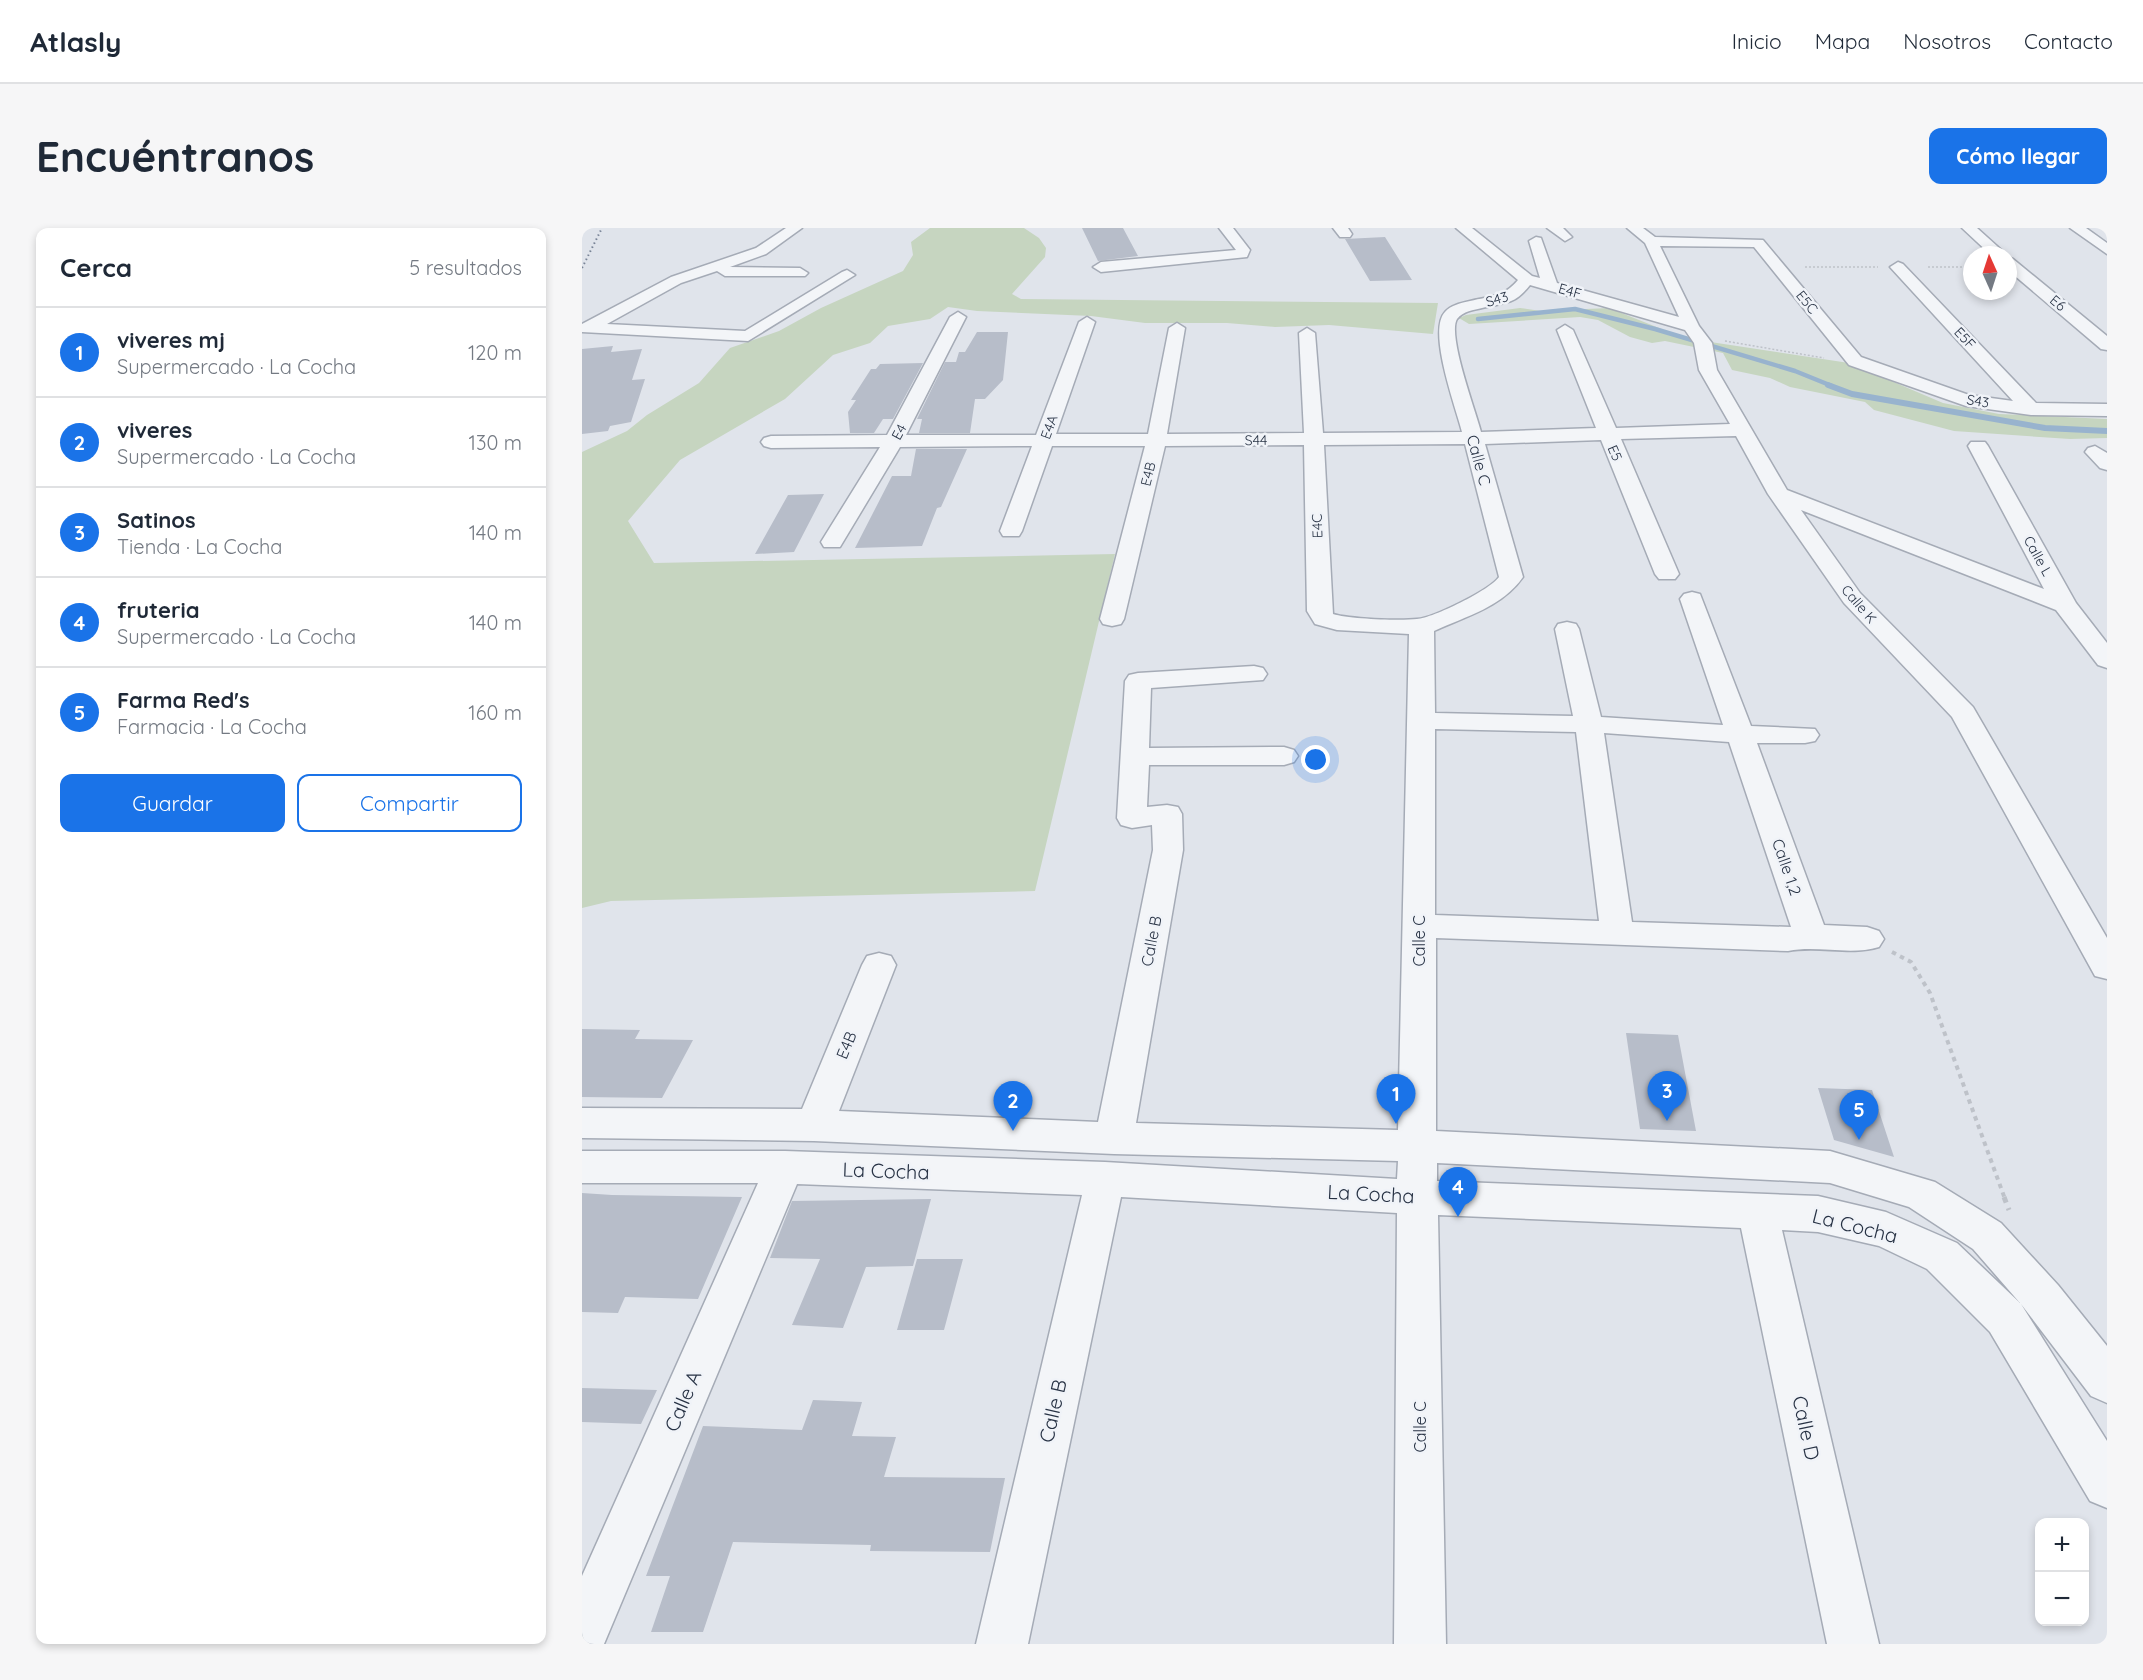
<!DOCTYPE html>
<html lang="es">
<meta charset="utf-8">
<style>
body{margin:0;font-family:Quicksand,sans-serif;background:#f6f6f7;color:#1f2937}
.controls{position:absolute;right:18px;bottom:18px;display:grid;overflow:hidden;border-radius:12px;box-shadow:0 3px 9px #0003}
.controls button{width:54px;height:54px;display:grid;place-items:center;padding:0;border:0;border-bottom:2px solid #e0e1e3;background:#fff;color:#1f2937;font:30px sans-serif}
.compass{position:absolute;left:1381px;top:18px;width:54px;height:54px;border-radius:50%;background:#fff;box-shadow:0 3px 9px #0003;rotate:357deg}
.you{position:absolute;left:734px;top:532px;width:21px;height:21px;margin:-15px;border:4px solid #fff;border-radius:50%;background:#1a73e8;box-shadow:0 0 0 9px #1a73e833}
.badge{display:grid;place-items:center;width:39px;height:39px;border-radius:50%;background:#1a73e8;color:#fff;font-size:20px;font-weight:700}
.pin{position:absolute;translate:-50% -50px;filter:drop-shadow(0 2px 3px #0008)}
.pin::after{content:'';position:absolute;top:32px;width:21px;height:18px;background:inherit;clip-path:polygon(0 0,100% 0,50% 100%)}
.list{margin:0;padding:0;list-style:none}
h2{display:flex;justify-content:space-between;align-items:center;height:78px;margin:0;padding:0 24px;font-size:26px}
h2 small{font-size:20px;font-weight:400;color:#747a83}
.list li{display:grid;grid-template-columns:39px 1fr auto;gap:18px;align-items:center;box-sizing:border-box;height:90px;padding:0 24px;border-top:2px solid #e0e1e3}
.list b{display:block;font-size:22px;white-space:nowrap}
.list p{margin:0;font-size:20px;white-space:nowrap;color:#747a83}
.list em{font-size:20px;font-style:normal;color:#747a83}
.actions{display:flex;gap:12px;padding:18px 24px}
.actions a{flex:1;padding:14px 0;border:2px solid #1a73e8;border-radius:12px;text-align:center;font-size:21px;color:#1a73e8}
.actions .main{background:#1a73e8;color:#fff}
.map{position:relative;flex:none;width:1525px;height:1416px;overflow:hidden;border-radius:12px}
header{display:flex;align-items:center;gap:36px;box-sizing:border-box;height:84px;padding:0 30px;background:#fff;border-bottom:2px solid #e0e1e3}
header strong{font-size:28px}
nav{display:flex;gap:33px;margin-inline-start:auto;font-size:21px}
.intro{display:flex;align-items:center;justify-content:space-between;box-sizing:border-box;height:144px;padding:0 36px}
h1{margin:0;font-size:42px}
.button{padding:15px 27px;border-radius:12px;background:#1a73e8;color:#fff;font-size:21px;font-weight:700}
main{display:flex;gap:36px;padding:0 36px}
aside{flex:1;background:#fff;border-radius:12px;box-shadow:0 3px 9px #0003}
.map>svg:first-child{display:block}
.green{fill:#c6d5c0}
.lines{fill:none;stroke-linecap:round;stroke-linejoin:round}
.stream-far1{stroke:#98b3ce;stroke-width:4.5}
.stream{stroke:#98b3ce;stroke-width:6}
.building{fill:#b7bdc9}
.minor-casing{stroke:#a5abb6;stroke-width:3}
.path-far2{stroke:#bec2c9;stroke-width:1.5;stroke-dasharray:2 2;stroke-linecap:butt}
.path-far1{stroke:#bec2c9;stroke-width:4;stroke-dasharray:4.5 4.5;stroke-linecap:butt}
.path{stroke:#bec2c9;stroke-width:5;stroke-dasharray:6 6;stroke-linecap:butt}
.minor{fill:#f3f5f8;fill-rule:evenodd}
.rail{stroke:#788396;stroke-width:2;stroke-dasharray:1.5 3;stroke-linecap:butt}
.labels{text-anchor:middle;stroke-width:5;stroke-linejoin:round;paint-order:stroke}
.far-street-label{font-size:14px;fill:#273244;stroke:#f0f3f8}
.street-label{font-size:16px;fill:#273244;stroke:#f0f3f8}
.near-street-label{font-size:20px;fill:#273244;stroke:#f0f3f8}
</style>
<header>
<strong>Atlasly</strong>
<nav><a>Inicio</a><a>Mapa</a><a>Nosotros</a><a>Contacto</a></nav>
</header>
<div class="intro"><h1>Encuéntranos</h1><a class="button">Cómo llegar</a></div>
<main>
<aside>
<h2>Cerca<small>5 resultados</small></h2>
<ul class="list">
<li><span class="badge">1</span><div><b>viveres mj</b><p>Supermercado · La Cocha</p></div><em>120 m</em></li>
<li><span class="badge">2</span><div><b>viveres</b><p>Supermercado · La Cocha</p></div><em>130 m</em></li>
<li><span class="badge">3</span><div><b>Satinos</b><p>Tienda · La Cocha</p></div><em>140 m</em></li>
<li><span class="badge">4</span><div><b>fruteria</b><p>Supermercado · La Cocha</p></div><em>140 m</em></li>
<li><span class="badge">5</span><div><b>Farma Red's</b><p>Farmacia · La Cocha</p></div><em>160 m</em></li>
</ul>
<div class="actions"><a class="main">Guardar</a><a>Compartir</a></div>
</aside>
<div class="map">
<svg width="1525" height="1416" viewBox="0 0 1525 1416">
<rect width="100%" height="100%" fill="#e0e4eb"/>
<path class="green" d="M348,0h94l15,10 7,10 -1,9 -33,37 9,5 417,4 -5,31 -104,-9 -54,2 -48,-4h-82l-54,-7 -114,-5 -29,-4 -18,12 -42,7 -18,17 -37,12 -48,44 -105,61 -52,61 26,42 461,-9 -80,337 -424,10 -29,7v-456l45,-21 20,-16 52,-32 31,-35 49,-17 42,-23 82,-37 10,-16 -2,-13z
M938,80l21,3 68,-3 75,30 165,25 94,40 56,11 108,5v19l-37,1 -116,-8 -80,-21 -9,-8 -75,-15 -20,-9 -38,-8 -9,-17 -58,-12 -13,2 -22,-6 -32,-17 -18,-3 -111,7 -10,-6 7,-3z"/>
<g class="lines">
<path class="stream-far1" d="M896,91l97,-10 80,20 140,42 37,15"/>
<path class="stream" d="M1246,157l24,9 193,34 62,3"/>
</g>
<path class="building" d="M500,0h41l15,28 -40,5z
M803,9l27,43 -42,1 -25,-42z
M395,104h31l-5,48 -18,19h-10l-5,34h-51l3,-14h-5l28,-57h11l3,-10h6z
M31,118l-2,6 31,-3 -10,31 13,-1 -14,43 -21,4 -2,5 -26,3v-85z
M341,135l-30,56h-10l-9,14h-24l-2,-21 8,-12h-5l20,-31h5l4,-5z
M334,221h51l-26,58 -4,1 -15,38 -67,2 37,-72h19z
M242,266l-30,58 -39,2 33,-59z
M0,801l58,1 -5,9 58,1 -31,58 -80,-1z
M1044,805l52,2 18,96 -56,-2z
M1236,860l54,2 22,67 -60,-17z
M0,965l30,2 130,2 -44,102 -73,-2 -7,16 -36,-1z
M349,971l-18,67 -47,1 -23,61 -51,-3 28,-66 -50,-1 22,-57z
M335,1031h46l-19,71h-47z
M0,1160l75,2 -16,34 -59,-2z
M231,1172l49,2 -10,34 44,1 -12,40 121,1 -15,74 -120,-1 1,-6 -138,-3 -30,90h-52l19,-56h-24l57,-150 99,4z"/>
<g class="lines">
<g class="minor-casing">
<path id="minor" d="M204,0h16l-36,26 -36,13 70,1 8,5 -3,3h-80l-8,-5 -36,12 -74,41 138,7 97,-59 5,-2 8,5 -107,66 -166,-9v-8l89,-47 85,-29z
M637,0h14l17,22 -3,7 -146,15 -8,-5 8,-5 135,-12z
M751,0h15l4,6 -2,3h-10z
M874,0h16l60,48 8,2 -11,-37 7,-4 5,1 16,45 122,34 -34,-74 -18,-15h16l12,9 108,3 98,117 108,38 44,6 -123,-134 8,-5 5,2 133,139 71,1v12l-76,-1 -65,-9 -117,-41 -95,-118 -94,-1 39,80 13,17 5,27 70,120 257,99 -76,-143 3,-4h14l3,4 88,157 31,40v25l-9,-3 -42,-55 -255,-100 59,83 113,114 134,231v41l-12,-3 -143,-259 -108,-114 -76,-109 -32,-58 -115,3 58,135 -4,5h-16l-4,-5 -54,-134 -116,4 38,133c-21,30 -56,39 -89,54l1,82 138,3 -18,-87 3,-5 9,-2 9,2 3,5 22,88 122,8 -43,-126 4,-5 8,-2 8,2 51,132 64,3 4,6 -4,6 -10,2h-48l67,182 43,2 12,4 5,8 -5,8c-29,9 -61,-2 -91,4l-352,-13v193l394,20 105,31 66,41 57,62 49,61v57l-16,-7 -70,-92 86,137v67l-17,-7 -100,-169 -63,-63 -48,-23 -61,-14 -36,-2 97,414h-52l-86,-416 -303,-13 8,429h-52l3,-431 -276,-16 -93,447h-52l106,-449 -285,-11 -193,460h-22v-68l176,-393h-176v-32h203l320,11 292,17 1,-18 -284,-7 -300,-13 -232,-3v-30l220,1 60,-144 5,-9 12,-3 12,3 5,9 -57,146 259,11 55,-272 -1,-25 -20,3 -11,-3 -4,-7 8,-137 4,-6 9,-2 116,-7 9,2 4,6 -4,6 -112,8 -2,60 135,-1 10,3 4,6 -4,6 -10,3h-135l-2,42 20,-2 11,2 4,7 1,36 -47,273 262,7 11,-496 -72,-4 -22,-6 -8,-13 -3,-166 -139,1 -41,173 -3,5 -9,2 -9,-2 -3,-5 45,-173h-93l-30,85 -3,5h-16l-3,-5 32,-85 -132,1 -60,100h-16l-3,-5 59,-95 -109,1 -7,-2 -3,-4 3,-4 7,-2 116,-1 63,-118 8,-5 8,5 -60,118h130l43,-113 8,-5 8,5 -39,112h92l21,-106 8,-5 8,5 -18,106 137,-1 -5,-100 8,-5 8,5 8,100 139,-1c-6,-24 -35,-101 -17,-120 6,-7 16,-9 25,-11 21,-5 34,-4 48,-21zM948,57l155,45 9,13 5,27 31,54 -114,4 -43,-98 -8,-5 -8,5 39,98 -115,4c-5,-20 -34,-97 -24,-113 6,-8 17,-9 25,-11 25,-6 32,-3 48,-23zM883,216l34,133c-9,13 -66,41 -82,42 -17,2 -68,0 -84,-5l-9,-169zM853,501l141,3 23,189 -164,-6zM1022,505l125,9 62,185 -159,-5zM855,935l393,20 79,24 64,42 47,54 -63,-60 -71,-31 -68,-16 -381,-15z
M965,0h16l9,9 -7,4z
M1380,0h15l30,27h-16z
M1488,0h16l21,15v11z
M1426,29l5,2 94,77v14l-6,-1 -93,-79z
M1513,218l12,7v17l-7,-2 -15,-16 3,-4z"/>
</g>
<path class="path-far2" d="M1223,39h73
M1346,39h44
M1143,113l99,17"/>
<path class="path-far1" d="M1310,724l19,10 19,31 75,206"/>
<path class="path" d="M1422,969l5,13"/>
<use href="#minor" class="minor"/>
<path class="rail" d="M0,40l20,-40"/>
</g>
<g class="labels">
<g class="far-street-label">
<text transform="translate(988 63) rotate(16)" y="5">E4F</text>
<text transform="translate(915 71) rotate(-16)" y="5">S43</text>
<text transform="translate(1225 74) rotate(51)" y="5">E5C</text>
<text transform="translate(1476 75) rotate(40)" y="5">E6</text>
<text transform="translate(1383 110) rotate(47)" y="5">E5F</text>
<text transform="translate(1396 173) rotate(10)" y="5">S43</text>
<text transform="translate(467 199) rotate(-70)" y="5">E4A</text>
<text transform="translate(317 204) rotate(-62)" y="5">E4</text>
<text transform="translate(674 212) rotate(-1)" y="5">S44</text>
<text transform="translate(1033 225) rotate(67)" y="5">E5</text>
<text transform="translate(566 246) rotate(-76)" y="5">E4B</text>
<text transform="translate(735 298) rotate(-92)" y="5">E4C</text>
<text transform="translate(1456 328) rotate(61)" y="5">Calle L</text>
<text transform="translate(1277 376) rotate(49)" y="5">Calle K</text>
</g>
<g class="street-label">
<text transform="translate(897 232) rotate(75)" y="6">Calle C</text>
<text transform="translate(1205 639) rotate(71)" y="6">Calle 1,2</text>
<text transform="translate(569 713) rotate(-79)" y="6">Calle B</text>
<text transform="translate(837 713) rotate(-90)" y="6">Calle C</text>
<text transform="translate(264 817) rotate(-68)" y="6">E4B</text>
<text transform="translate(838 1199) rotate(-90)" y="6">Calle C</text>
</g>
<g class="near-street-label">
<text transform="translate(304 943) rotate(2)" y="7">La Cocha</text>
<text transform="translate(789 966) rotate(3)" y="7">La Cocha</text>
<text transform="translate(1273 998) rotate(14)" y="7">La Cocha</text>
<text transform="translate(101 1173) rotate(-67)" y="7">Calle A</text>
<text transform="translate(471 1183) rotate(-77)" y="7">Calle B</text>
<text transform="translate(1224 1200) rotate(78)" y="7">Calle D</text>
</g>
</g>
</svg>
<div class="controls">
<button>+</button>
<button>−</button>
</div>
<svg class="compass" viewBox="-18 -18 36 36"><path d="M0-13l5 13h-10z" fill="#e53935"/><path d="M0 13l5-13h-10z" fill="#747a83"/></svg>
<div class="you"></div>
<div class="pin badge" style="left:814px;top:896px">1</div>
<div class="pin badge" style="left:431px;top:903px">2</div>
<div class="pin badge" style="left:1085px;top:893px">3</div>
<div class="pin badge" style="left:876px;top:989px">4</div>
<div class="pin badge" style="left:1277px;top:912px">5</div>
</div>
</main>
